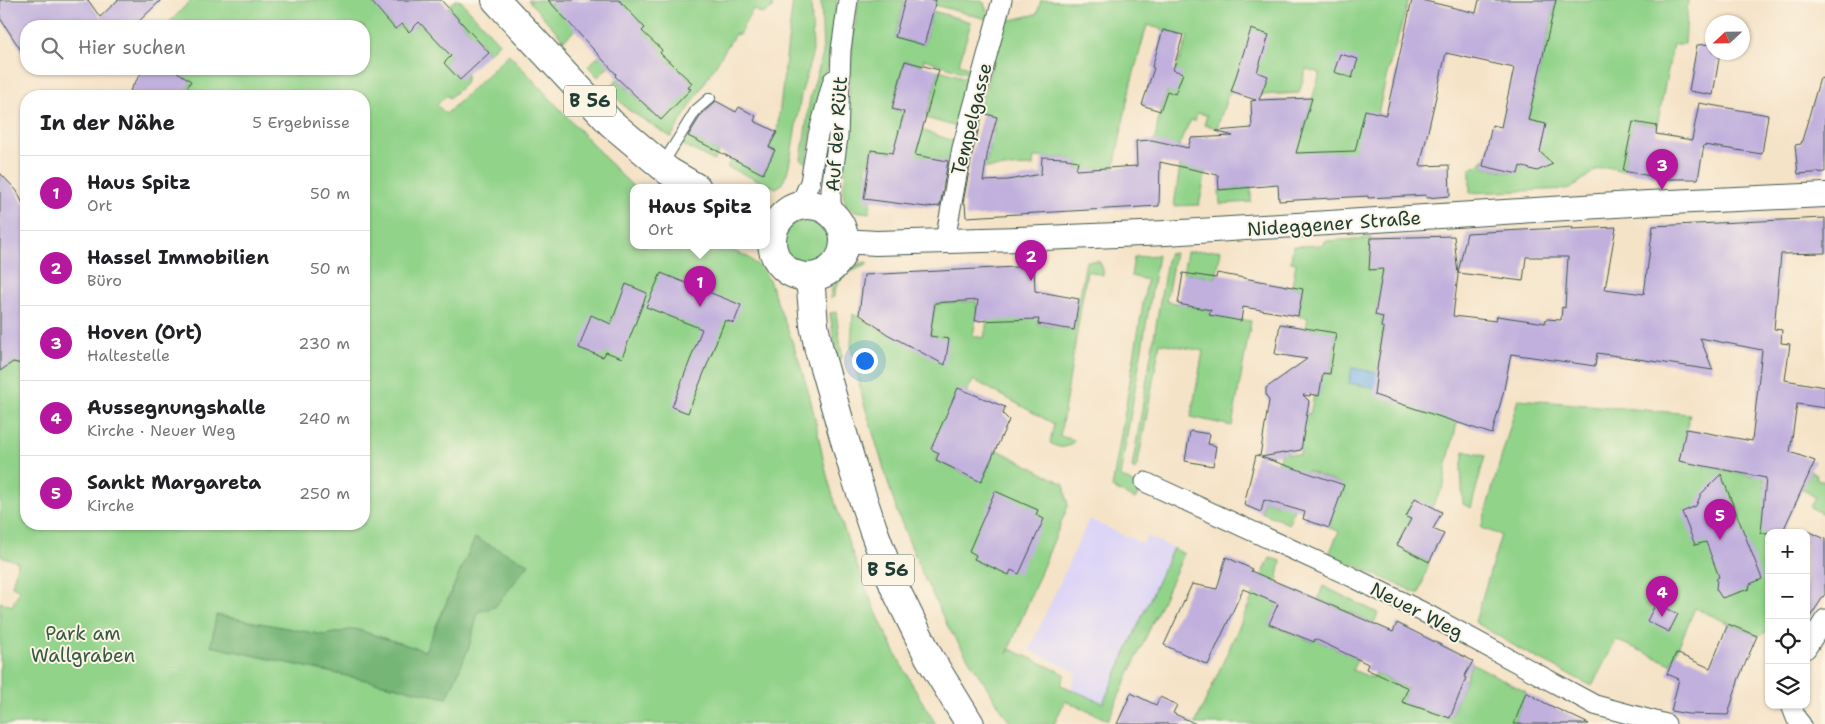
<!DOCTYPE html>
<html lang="de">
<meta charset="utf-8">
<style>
body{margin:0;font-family:"Shantell Sans",sans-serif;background:#f2f2f2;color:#202124}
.controls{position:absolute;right:15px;bottom:15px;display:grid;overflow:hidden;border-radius:10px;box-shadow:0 1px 4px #0004}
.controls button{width:45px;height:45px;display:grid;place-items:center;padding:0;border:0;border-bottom:1px solid #e0e0e0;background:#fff;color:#202124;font:25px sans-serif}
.compass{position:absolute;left:1705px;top:15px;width:45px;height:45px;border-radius:50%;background:#fff;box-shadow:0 1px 4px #0004;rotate:248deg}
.you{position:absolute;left:864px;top:360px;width:18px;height:18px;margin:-12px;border:4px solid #fff;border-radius:50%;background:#1a73e8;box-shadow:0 0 0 8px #1a73e833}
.badge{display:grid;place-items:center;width:32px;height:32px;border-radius:50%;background:#b5179e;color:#fff;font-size:16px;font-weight:700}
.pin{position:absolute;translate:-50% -41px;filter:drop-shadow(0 1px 2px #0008)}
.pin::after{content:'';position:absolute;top:26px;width:18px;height:15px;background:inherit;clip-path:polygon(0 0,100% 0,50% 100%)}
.popup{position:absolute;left:630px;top:184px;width:140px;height:65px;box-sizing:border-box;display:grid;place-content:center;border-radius:10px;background:#fff;filter:drop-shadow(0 1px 4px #0005);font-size:16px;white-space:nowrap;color:#757577}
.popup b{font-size:19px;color:#202124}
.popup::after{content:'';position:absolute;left:50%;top:100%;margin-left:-10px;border:10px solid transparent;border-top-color:#fff}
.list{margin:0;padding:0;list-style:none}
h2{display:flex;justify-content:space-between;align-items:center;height:65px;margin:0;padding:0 20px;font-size:21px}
h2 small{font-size:16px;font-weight:400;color:#757577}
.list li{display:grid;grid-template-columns:32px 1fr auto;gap:15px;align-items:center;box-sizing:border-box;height:75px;padding:0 20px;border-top:1px solid #e0e0e0}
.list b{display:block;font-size:19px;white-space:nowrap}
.list p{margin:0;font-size:16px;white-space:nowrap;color:#757577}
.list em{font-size:16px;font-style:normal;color:#757577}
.icon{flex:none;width:28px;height:28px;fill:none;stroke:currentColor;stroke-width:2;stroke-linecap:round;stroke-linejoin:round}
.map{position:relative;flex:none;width:1825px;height:724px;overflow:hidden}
.search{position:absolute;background:#fff;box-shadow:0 1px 4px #0004;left:20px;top:20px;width:350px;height:55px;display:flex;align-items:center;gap:12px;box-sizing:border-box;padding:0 18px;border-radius:20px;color:#757577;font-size:19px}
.panel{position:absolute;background:#fff;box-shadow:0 1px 4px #0004;left:20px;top:90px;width:350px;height:440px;border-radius:20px}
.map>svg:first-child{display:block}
.built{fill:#ddd5f6}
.green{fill:#92d38a;stroke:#58885f;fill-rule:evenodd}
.forest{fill:#75b576;stroke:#4a7955}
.water{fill:#77b0e7;stroke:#4b768e}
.building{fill:#c1b0dd}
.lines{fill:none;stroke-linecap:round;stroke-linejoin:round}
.service-casing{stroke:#3f564a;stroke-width:12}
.minor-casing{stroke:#3f564a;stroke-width:21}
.tertiary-casing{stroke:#3f564a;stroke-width:26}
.primary-casing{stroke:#3f564a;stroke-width:30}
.service{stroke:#fff;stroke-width:10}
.minor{stroke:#fff;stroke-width:19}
.tertiary{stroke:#fff;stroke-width:24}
.primary{stroke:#fff;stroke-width:28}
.labels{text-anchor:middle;stroke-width:4;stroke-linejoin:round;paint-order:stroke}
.shield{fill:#fcf5e5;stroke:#617469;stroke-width:1}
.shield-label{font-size:18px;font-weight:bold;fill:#1f3d34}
.street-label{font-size:19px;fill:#1f3d34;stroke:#fcf5e5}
.park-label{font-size:19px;fill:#365b45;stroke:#fcf5e5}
</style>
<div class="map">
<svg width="1825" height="724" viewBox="0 0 1825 724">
<rect width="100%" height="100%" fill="#fcf5e5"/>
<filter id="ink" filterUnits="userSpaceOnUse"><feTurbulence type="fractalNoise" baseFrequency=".02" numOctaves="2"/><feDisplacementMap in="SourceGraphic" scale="10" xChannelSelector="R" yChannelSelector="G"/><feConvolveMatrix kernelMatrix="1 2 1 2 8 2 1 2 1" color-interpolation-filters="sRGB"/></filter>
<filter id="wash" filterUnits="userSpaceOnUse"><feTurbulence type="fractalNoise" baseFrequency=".0096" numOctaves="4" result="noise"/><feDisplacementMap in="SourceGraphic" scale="20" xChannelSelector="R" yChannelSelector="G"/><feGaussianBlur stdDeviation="1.12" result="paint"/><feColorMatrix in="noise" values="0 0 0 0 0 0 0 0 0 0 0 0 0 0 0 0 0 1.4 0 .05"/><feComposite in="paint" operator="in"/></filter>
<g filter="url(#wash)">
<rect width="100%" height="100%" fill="#f5e3c8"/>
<path class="built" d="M1089,519l54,25 4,-8 26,12 -70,155 -32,-14 6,-17 -48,-22z"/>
<path class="green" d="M191,0h201l-3,22 6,7 7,-5 7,7 16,-13 26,38 -7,7 23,10 -2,11 -16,14 -2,-3 -10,10 9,9 63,-60 111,120 15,14h-1v58h88l26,11 13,11 8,12c13,36 28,71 38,107 9,30 13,62 21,92 25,86 60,170 108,245h-936v-122l12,4 8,-16 -8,-4 6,-24 -18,-6v-185l13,-9 13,3v159h338v-428h-181l8,-15 -11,-6 3,-6h181v-43h-194l-1,-3zM475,538l3,74 -9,35 -22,51 -236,-52 6,-31 107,20 31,-6 70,22z
M456,0h4l39,43 -10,10 -41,-46z
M528,0h18l3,4 59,-4 -44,40z
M619,0h154l-1,9 -10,5 -9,-5 -14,26 -4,-1 -64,103 -44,-28 -18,-20 8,-10 44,41 24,-26 -1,-2 9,-10 -1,-2 -1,1 -10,-9 -4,4 -9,-10 6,-7 -12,13 -10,-11 10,-11 -19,-18 -45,45 -10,-11 34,-31z
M793,0h18l2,51 -12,44 -11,66 -3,12 -6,12 -5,3 -49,-21 6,-10 30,17 12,-24 -6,-3 8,-15z
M821,0h16l-9,65 -12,40 -10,58 -5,-3 9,-62 13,-44z
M859,0h46l-10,37 29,8 9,-34 38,11 -12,42 17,6 -2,6 -50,-17 -2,7 -17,-5 -13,48 12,3 -3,11 55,19 -4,20 -80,-12 -3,13 -2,1 -2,8 3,2 3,26 -2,13c-5,-1 -12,-1 -16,-3 -14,-6 -9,-27 -7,-38l-6,-1 8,-56 4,-70z
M936,0h44l4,3 6,17 -55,-15z
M1041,0l22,1 346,-1 -22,74 -20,88 -79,-9 16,-27 16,-53 -14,-4 -7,24 -38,2 -19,-9 -2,9 -11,-3 -12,36 -13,-3 3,-10 -10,-2 -2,8 -4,-1 -8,15 -9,28 -17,-4 -2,-19 5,-29 28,-74 -41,-12 -17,62 -16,81 -38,2 2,-8 -12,-3v-1l-32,-1 -1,9 -48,2 12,-51 -18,-5 24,-87 4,-4 30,-7z
M1556,0h132l-3,44h-12l-16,82 -24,-4 -10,49 -16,-4 -11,3 -26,19 -100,4v-25l9,-3 6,-7 -2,8 29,7 8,-7 15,4 11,-12 -6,-5 -12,-33z
M939,70l34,10 -13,48 -34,-10z
M688,136l31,15 -5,10 -31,-16z
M1180,166l26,6 -7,33 -25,1z
M1251,187v15l-31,2 -1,-14z
M784 241a24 24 0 1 1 48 0a24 24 0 1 1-48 0Z
M1371,238l-1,23h13v21h-2l-6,33 8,2 -2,10 3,1 -6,33 3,1 77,58 -11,43 -3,22 -12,22 -17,-8 -9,17 5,3 -14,26 32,17 -10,32 -90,-40 10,-23 -10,-3 14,-43 -36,-14 -18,53 -28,-12 3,-12 13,4 1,-41 3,-11 19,3 1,-10 -13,-34 22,3 4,-19h5l2,-11 -22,-15 31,5 6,-40 -30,-6 2,-10 -10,-2 5,-27 -11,-2 4,-24 -5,-1 2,-16 31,-1 1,-4z
M1221,250l-5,28 -33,-5 4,-21z
M1175,253l-9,48 45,9 -2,5 42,6 -19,105 -41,-9 12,-66 -43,-8 -22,120 -3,7 -3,-2 36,-214z
M1158,255l-38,221 22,12 -7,11 -23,-11 35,-208 -16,-4 3,-19z
M1086,261h13l4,8v6l-16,-4 -27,165 15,4c-8,9 -15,9 -25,3l4,-19 -80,-44 -11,16 -27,64 35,17 4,-5 10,2 11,-25 68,35 4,22 -61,148 3,-5 55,25 -4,11 42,18 70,-155 11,6 -76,166 -43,-19 -11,23h-43l-62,-95 -27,-56 -25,-61 -34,-112 -12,-54 2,-32 34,20 43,3 5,-34 41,-2 1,10 -4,25 11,2 3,-17 55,-24 -4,27 36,6z
M867,262v3c-15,5 -33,14 -33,32l-4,1c3,-21 17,-33 37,-36z
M836,312l6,44 -1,3 -4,-1 -7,-45z
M1518,399l172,15 -10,47 84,17 7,55h-2v98l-12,5 -62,-28 -24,56 -55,-24 -24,46 -69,-35 -48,-29 26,-87 -20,-7z
M1464,451l21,5 -14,52 -8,-4 -2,-34z
M1810,471l7,3 -1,4 9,4v33l-15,-8 5,-10 -13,-8z
M1270,558l11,3 -4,21 -8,18 9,4 -9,21 44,17 2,-3 43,20 -6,11 21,8 3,-5 31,16 18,-39 -23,52 48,16 22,-55 54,29 -12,32h-319z
M1323,586l55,27 -4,10 -56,-24z"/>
<path class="forest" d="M475,538l54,26 -34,43 -17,5 -9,35 -22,51 -236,-52 5,-31 108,20 31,-6 70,22z"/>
<path class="water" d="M1352,368l28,5 -3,15 -28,-5z"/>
<g id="blocks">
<path class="building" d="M0,0h88l12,17 18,-17h43l-27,26h-108v32l-26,-40z
M370,0h71l48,53 -29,27 -16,-17 7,-7 -32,-34 -10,10 -7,-8 -7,5z
M548,0h71l26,28 -3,3 20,19 -2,3 32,30 -4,5 3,1 -30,31 -46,-44 1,-2z
M905,0h31l-12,45 -29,-8z
M1412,0h9l55,13 3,-13h77l-28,120 18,4 -6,28 13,12 -16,7 -17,-5 -2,8 -35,-8 9,-41 9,2 13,-59 -68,-15 -26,113 29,-1 1,31 -24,2v-3l-58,3v-2l-89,5 -1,-16 -59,5 -1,-15 -58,-13 -1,44 -193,11 -1,-14h-2l10,-53 10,-37 14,4 -9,33 -5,31 25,-1 33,-6 1,-17 25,1 -1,1 12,2 -2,9 61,-4 -1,-25 16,-1 36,8 3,-10 42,-2 -17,-5 36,-3 -1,-27 5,-1 -25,-8 20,-63 18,6 -12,37 11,4 -9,24 53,-2 -16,55 59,-2 10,-41 21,5z
M1163,30l20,5 -10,35 10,3 -8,21 -8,-3 -7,20 -18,-6 12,-37 -2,-1z
M1712,44v8h8l-7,43 -24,-4 8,-46z
M1340,54l18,5 -6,19 -18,-6z
M905,61l34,9 -24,85 33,6 -8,45 -14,1 -62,-8 7,-49 22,3 11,-41 -12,-3z
M144,69h29l18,12 -8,15h-44l-9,-6z
M1820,78l5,1v93l-27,2 -3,-29 6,-1z
M716,101l20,11 3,-5 17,9 -2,5 23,11 -8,15 6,3 -12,24 -75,-38 13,-21z
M1699,103l69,12 -6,39 -58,-9 -6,34h-31l-44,-8 10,-49 24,4 -1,8 36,6z
M0,173l17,18 6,13 3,1v87l-3,26h3v47l-13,-3 -13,9z
M1825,218v35l-44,1 -7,75 8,1 -1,13 9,1 -5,36 40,7v21l-28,-4 -7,48 25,9 -33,72h-21l5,-55 -87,-17 7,-32 66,12 10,-91 -62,-12 13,32 -116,-17 -2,13 -84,-12 -8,40 -11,40 -118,-39 4,-33 6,-34 -3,-1 2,-10 -8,-2 8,-46 -14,1 2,-32 83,-2 4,39 -5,41 43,5 1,-5 48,7 1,-4 15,1 1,-13 3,1 3,-51h-42l-3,24 -65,-8 9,-40 92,-5 14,-1 -1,2 44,-2 -11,62 39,5 9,-68z
M1034,266l1,25 44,8 -5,31 -36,-6 1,-5 -64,2 3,-21 -43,3 -5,33 19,3 -4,26 -58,-31 -28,-20 5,-39z
M661,273l80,32 -7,18 -9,-3 -37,93 -16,-6 30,-78 -56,-22z
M1183,273l33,5 1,-5 86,16 -5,27 -55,-9 -2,14 -32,-6 2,-5 -33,-6z
M626,284l21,9 -25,65 -16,-6 -3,5 -24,-9 12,-33 20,9z
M1280,324l56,9 -6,41 -7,-1 -4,23 -9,-2v2l-7,-1 6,6 -8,49 -40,7 83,28 -15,43 -26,-9 2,-7 -41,-12 -3,12 -17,-7 12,-50 4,1 9,-55 -3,-6v-7l41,-29 -32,-5z
M958,388l47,19 -2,7 6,6 -28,62 -45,-22 3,-7 -8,-4z
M1190,431l20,3 -2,10 8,2 -3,20 -28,-5z
M1721,474l41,105 -12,5 -1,5 -27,9 -6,-9 1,-11 2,-1 -13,-35 -11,3 -13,-33 14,-6 5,-12z
M995,491l43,19 -2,5 8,4 -25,55 -8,-4 -2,5 -35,-16 2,-4 -7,-4z
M1415,498l27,14 -9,17 11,5 -15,28 -32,-17 14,-26 -5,-2z
M1806,530l19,9v55l-19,29z
M1226,557l26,12 -1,2 142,61 4,-9 76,38 -9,16 2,1 -16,40 -48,-16 6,-14 -42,-19 2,-5 -53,-25 -1,3 -45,-18 9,-20 -35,-15 -35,76 -44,-20 28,-61 25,5z
M1656,603l22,11 -9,18 -22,-11z
M1728,624l29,12 -18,42 -11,37 -40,-1 -17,-3 8,-32 -12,-5 9,-21 34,15z
M1526,692l19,11 44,21h-75z
M1131,693l25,12 4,-8 17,8 -4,8 23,11h-79z"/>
</g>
</g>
<g filter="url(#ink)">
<use href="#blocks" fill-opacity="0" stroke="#3f564a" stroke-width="1"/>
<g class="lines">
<g class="service-casing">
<path id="service" d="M662,165l34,-55 14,-12"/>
</g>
<g class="minor-casing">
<path id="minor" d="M799,207l11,-25 8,-47 15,-55
M834,217l-3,-15v-13l7,-52 3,-87 7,-50
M945,240l17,-92 40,-148
M1145,482l207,95 73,36 170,92 71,19
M1806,649l19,-30
M1791,705l5,13 5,6"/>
</g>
<g class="tertiary-casing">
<path id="tertiary" d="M843,241l33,2 143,-4 147,-6 482,-30 177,-8"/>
</g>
<g class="primary-casing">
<path id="primary" d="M496,0l115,123 57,48 29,17
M772 241a36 36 0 1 1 72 0a36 36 0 1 1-72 0Z
M810,277l4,48 5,25 35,122 19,57 21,57 35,71 41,67"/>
</g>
<use href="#service" class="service"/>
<use href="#minor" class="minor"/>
<use href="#tertiary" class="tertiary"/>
<use href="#primary" class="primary"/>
</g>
</g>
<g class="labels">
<g class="shield">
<rect x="564" y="85.5" width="52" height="31" rx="4"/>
<rect x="862" y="554.5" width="52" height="31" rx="4"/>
</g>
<g class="shield-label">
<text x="590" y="107">B 56</text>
<text x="888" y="576">B 56</text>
</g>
<g class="street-label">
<text transform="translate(971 119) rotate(-76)" y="7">Tempelgasse</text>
<text transform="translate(836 134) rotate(-86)" y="7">Auf der Rütt</text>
<text transform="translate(1334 223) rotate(-4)" y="7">Nideggener Straße</text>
<text transform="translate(1417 610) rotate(27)" y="7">Neuer Weg</text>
</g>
<g class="park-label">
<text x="83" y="640">Park am<tspan x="83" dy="22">Wallgraben</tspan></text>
</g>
</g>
</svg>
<div class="controls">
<button>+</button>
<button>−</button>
<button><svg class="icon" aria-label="locate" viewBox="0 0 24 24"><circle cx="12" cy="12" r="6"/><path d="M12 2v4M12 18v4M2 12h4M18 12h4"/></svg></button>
<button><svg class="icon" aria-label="layers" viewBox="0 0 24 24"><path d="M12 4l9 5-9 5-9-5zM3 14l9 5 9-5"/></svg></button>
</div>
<svg class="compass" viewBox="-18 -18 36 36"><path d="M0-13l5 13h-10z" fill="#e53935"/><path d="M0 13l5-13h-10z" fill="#757577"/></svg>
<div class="you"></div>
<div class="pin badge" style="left:700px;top:307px">1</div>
<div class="popup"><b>Haus Spitz</b>Ort</div>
<div class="pin badge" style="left:1031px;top:281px">2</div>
<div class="pin badge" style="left:1662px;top:190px">3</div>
<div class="pin badge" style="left:1662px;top:617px">4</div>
<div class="pin badge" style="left:1720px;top:540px">5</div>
<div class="search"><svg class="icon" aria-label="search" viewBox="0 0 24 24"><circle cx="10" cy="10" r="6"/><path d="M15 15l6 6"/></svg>Hier suchen</div>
<section class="panel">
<h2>In der Nähe<small>5 Ergebnisse</small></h2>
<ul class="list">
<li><span class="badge">1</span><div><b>Haus Spitz</b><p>Ort</p></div><em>50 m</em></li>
<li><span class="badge">2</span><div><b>Hassel Immobilien</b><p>Büro</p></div><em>50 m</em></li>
<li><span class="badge">3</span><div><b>Hoven (Ort)</b><p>Haltestelle</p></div><em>230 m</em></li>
<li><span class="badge">4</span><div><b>Aussegnungshalle</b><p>Kirche · Neuer Weg</p></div><em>240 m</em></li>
<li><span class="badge">5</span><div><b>Sankt Margareta</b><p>Kirche</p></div><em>250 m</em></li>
</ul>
</section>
</div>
